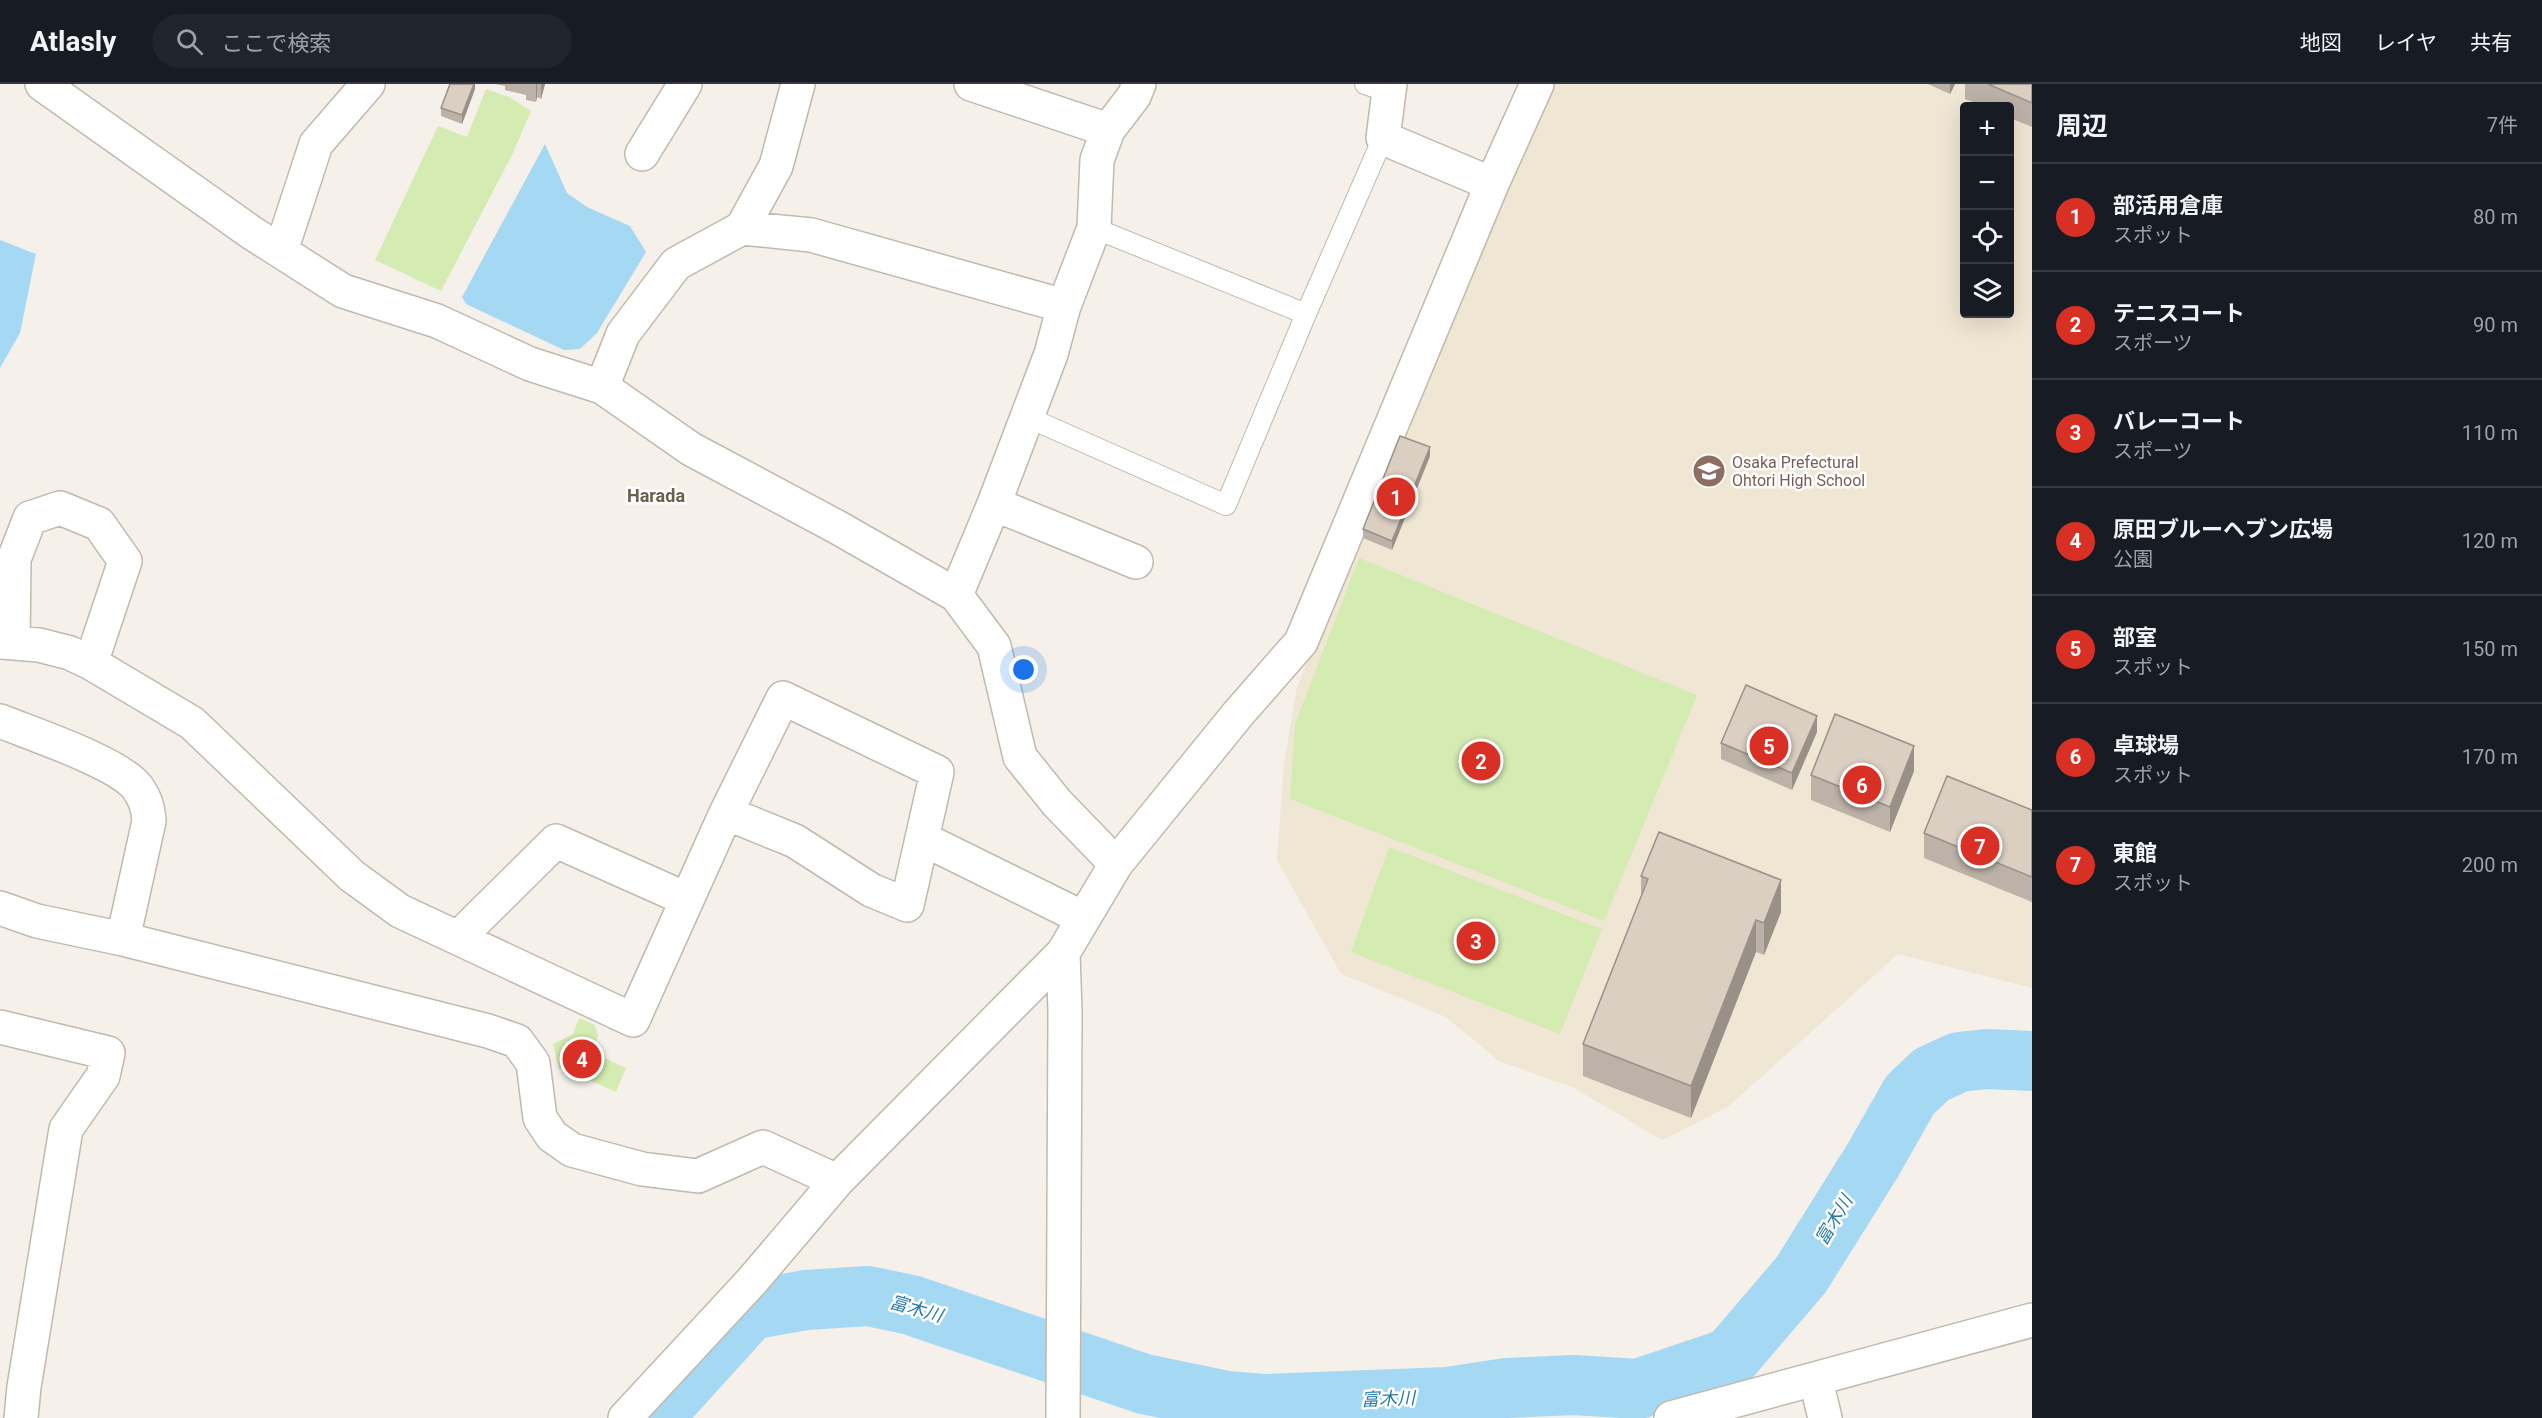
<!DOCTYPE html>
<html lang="ja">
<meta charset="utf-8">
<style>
body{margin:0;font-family:Roboto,"Noto Sans JP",sans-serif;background:#20242c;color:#f1f3f6}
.controls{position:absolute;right:18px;top:18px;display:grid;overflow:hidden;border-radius:6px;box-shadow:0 6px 24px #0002}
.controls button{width:54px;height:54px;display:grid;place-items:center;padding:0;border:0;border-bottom:2px solid #363941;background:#171b24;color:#f1f3f6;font:30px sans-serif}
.you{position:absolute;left:1024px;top:586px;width:21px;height:21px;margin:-15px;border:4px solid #fff;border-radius:50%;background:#1a73e8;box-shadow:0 0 0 9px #1a73e833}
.badge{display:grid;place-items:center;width:39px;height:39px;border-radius:50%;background:#d93025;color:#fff;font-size:20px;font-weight:700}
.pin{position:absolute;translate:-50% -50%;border:3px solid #fff;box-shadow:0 2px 6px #0006}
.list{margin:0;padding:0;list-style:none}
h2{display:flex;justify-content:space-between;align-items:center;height:78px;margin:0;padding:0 24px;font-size:26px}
h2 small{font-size:20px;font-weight:400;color:#9ea1a6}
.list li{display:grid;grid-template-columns:39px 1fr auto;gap:18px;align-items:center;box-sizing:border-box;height:108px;padding:0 24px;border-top:2px solid #363941}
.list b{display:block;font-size:22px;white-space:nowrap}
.list p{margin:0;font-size:20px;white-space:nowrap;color:#9ea1a6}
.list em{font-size:20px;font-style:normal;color:#9ea1a6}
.icon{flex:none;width:33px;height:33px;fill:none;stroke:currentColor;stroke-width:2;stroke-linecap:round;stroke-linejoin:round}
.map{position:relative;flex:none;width:2032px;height:1334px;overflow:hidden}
header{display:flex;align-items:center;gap:36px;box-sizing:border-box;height:84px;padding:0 30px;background:#171b24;border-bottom:2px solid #363941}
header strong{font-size:28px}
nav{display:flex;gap:33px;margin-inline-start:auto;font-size:21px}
.search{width:420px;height:54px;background:#20242c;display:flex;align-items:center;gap:15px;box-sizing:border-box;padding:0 21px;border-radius:33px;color:#9ea1a6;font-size:22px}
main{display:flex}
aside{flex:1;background:#171b24}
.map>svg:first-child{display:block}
.education{fill:#efe6d3;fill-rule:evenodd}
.green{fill:#d4ebb2}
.water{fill:#a5d8f3}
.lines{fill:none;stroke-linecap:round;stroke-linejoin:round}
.river{stroke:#a5d8f3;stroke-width:60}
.service-casing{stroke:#c1b9ac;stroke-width:22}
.minor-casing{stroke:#c1b9ac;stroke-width:36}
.tertiary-casing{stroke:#c1b9ac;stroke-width:36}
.service{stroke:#fff;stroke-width:20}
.minor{stroke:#fff;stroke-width:33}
.tertiary{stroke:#fff;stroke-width:33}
.wall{fill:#bcb2a7}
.shaded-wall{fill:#999188}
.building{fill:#dbcfc2;stroke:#999188;stroke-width:1.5}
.labels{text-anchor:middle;stroke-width:5;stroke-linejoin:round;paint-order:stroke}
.education-label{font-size:16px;fill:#785e54;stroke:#fff;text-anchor:start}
.neighbourhood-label{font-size:18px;font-weight:bold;fill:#6d5f4e;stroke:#fff}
.water-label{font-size:18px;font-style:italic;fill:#297aaa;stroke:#fff}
</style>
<header>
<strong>Atlasly</strong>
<div class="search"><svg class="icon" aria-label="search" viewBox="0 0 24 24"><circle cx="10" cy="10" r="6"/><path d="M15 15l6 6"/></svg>ここで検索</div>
<nav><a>地図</a><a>レイヤ</a><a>共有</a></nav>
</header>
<main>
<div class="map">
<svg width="2032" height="1334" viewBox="0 0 2032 1334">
<rect width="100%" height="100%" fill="#f5f1ea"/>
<path class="education" d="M1547,0h485v904l-134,-34 -169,152 -67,34 -88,-52 -75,-27 -53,-44 -105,-43 -64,-114 7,-96 12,-73 24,-63zM1964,22h46v208h-46z"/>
<path class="green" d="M486,5l23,8 22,14 -19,44 -71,136 -66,-31 63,-134 29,11z
M1359,474l338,137 -93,226 -314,-122 5,-75z
M1389,763l213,82 -42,105 -209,-82z
M579,934l16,7 3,11 -7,16 35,16 -10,24 -44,-20 -2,-5 -11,2 -6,-25 20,-10z"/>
<path class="water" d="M545,60l22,49 20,14 43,19 16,26 -49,81 -17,16 -16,1 -98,-46 -4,-7z
M0,156l36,14 -16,79 -20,35z"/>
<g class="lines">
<path class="river" d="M652,1334l98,-108 56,-10 62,-4 43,9 233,79 82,17 37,3 185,-7 59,-9 67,-3 64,4 92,-31 71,-83 72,-115 37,-65 21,-20 28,-13 28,-3 45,2"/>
<g class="service-casing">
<path id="service" d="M1365,0l24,8
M1094,144l212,86
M1027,333l199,88 80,-191 77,-176"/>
</g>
<g class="minor-casing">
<path id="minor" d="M42,0l210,149 91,58 94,30 93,43 72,23 89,62 146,78 119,68 38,51 26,111 37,46 59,61
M971,0l137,46
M1390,0l-7,54 109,46
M642,70l43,-70
M742,144l69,7 253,71
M281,167l35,-107 52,-60
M602,303l21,-53 53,-70 66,-36 34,-62 22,-82
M994,420l142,58
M956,511l38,-91 57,-150 13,-48 30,-78 3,-68 11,-30 26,-34 5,-12
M0,558l39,3 31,8 21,10 101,60 160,153 48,35 233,109 93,-207 69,28 76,49 36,15 30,-133 -154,-74 -57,115
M13,559l1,-84 16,-41 30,-10 39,16 26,37 -34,102
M0,637c32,13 117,41 137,66 8,11 11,20 12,34l-26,118
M923,755l160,79
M0,824l37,13 86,18 365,92 29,10 16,22 7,55 12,18 20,14 70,19 56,7 65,-29 74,34
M458,854l98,-97 130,58
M1063,869l2,59 -2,406
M0,943l108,26 -5,23 -37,53 -42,258 -3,31
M1816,1297l9,37
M625,1334l127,-137 85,-100 226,-228 53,-89 122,-150 63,-72 191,-458 45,-100"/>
</g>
<g class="tertiary-casing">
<path id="tertiary" d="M1671,1334l361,-98"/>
</g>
<use href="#service" class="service"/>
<use href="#minor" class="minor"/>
<use href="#tertiary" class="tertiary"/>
</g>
<path class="wall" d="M475,0v5l-13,35 -21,-8v-8z
M495,0h50l-4,15 -4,-2 -1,5 -10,-2v-5l-21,-5v-4z
M1928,0h27l-5,10z
M1965,0h67v43l-22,-9v-12h-27l-18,-7z
M1430,372l-38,94 -29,-12v-9z
M1817,648l-25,58 -71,-31v-16z
M1914,687l-24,61 -79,-32v-25z
M2032,726v92l-108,-44v-25z
M1641,792l140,36 -17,43 -8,-3 -65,166 -108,-42v-32l58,-147z"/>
<path class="shaded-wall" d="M474,0h1v5l-13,35v-9z
M536,0h1v13l-1,5z
M541,0h4l-4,15z
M1950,0h5l-5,10z
M1430,363v9l-38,94v-9z
M1817,632v16l-25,58v-17z
M1914,662v25l-24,61v-25z
M1781,796v32l-17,43v-32z
M1756,836v32l-65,166v-32z"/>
<path class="building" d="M450,0h24l-12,31 -21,-7z
M1988,0h44v19z
M1400,352l30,11 -38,94 -29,-12z
M1746,601l71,31 -25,57 -71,-30z
M1835,630l79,32 -24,61 -79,-32z
M1947,692l85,34v67l-108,-44z
M1659,748l122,48 -17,43 -8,-3 -65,166 -108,-42 65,-165 -7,-3z"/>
<defs>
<g id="school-disc" transform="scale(1.725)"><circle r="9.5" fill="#8d6e63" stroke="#fff"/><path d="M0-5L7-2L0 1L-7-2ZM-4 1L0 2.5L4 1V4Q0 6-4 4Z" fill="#fff"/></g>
</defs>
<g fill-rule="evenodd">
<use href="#school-disc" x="1709" y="387"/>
</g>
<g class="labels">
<g class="education-label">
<text x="1732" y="384">Osaka Prefectural<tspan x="1732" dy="18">Ohtori High School</tspan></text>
</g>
<g class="neighbourhood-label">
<text x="656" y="418">Harada</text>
</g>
<g class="water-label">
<text transform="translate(1834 1136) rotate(-59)" y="6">富木川</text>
<text transform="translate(916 1225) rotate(16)" y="6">富木川</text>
<text transform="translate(1388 1315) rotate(-2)" y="6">富木川</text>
</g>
</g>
</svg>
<div class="controls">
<button>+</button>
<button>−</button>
<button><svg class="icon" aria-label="locate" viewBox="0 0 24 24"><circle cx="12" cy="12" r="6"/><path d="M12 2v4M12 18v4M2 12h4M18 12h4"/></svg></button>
<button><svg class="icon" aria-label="layers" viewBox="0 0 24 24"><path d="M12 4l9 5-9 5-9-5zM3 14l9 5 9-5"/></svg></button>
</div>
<div class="you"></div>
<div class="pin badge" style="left:1396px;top:413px">1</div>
<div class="pin badge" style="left:1481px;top:677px">2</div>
<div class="pin badge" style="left:1476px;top:857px">3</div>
<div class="pin badge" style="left:582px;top:975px">4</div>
<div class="pin badge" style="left:1769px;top:662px">5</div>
<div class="pin badge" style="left:1862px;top:701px">6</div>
<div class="pin badge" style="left:1980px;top:762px">7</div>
</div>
<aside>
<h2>周辺<small>7件</small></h2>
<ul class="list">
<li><span class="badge">1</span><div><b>部活用倉庫</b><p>スポット</p></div><em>80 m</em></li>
<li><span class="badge">2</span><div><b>テニスコート</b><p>スポーツ</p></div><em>90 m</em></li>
<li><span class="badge">3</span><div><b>バレーコート</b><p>スポーツ</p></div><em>110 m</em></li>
<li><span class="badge">4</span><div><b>原田ブルーヘブン広場</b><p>公園</p></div><em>120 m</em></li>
<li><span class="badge">5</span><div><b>部室</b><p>スポット</p></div><em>150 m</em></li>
<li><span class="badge">6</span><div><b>卓球場</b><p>スポット</p></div><em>170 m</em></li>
<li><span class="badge">7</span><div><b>東館</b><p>スポット</p></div><em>200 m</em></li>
</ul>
</aside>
</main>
